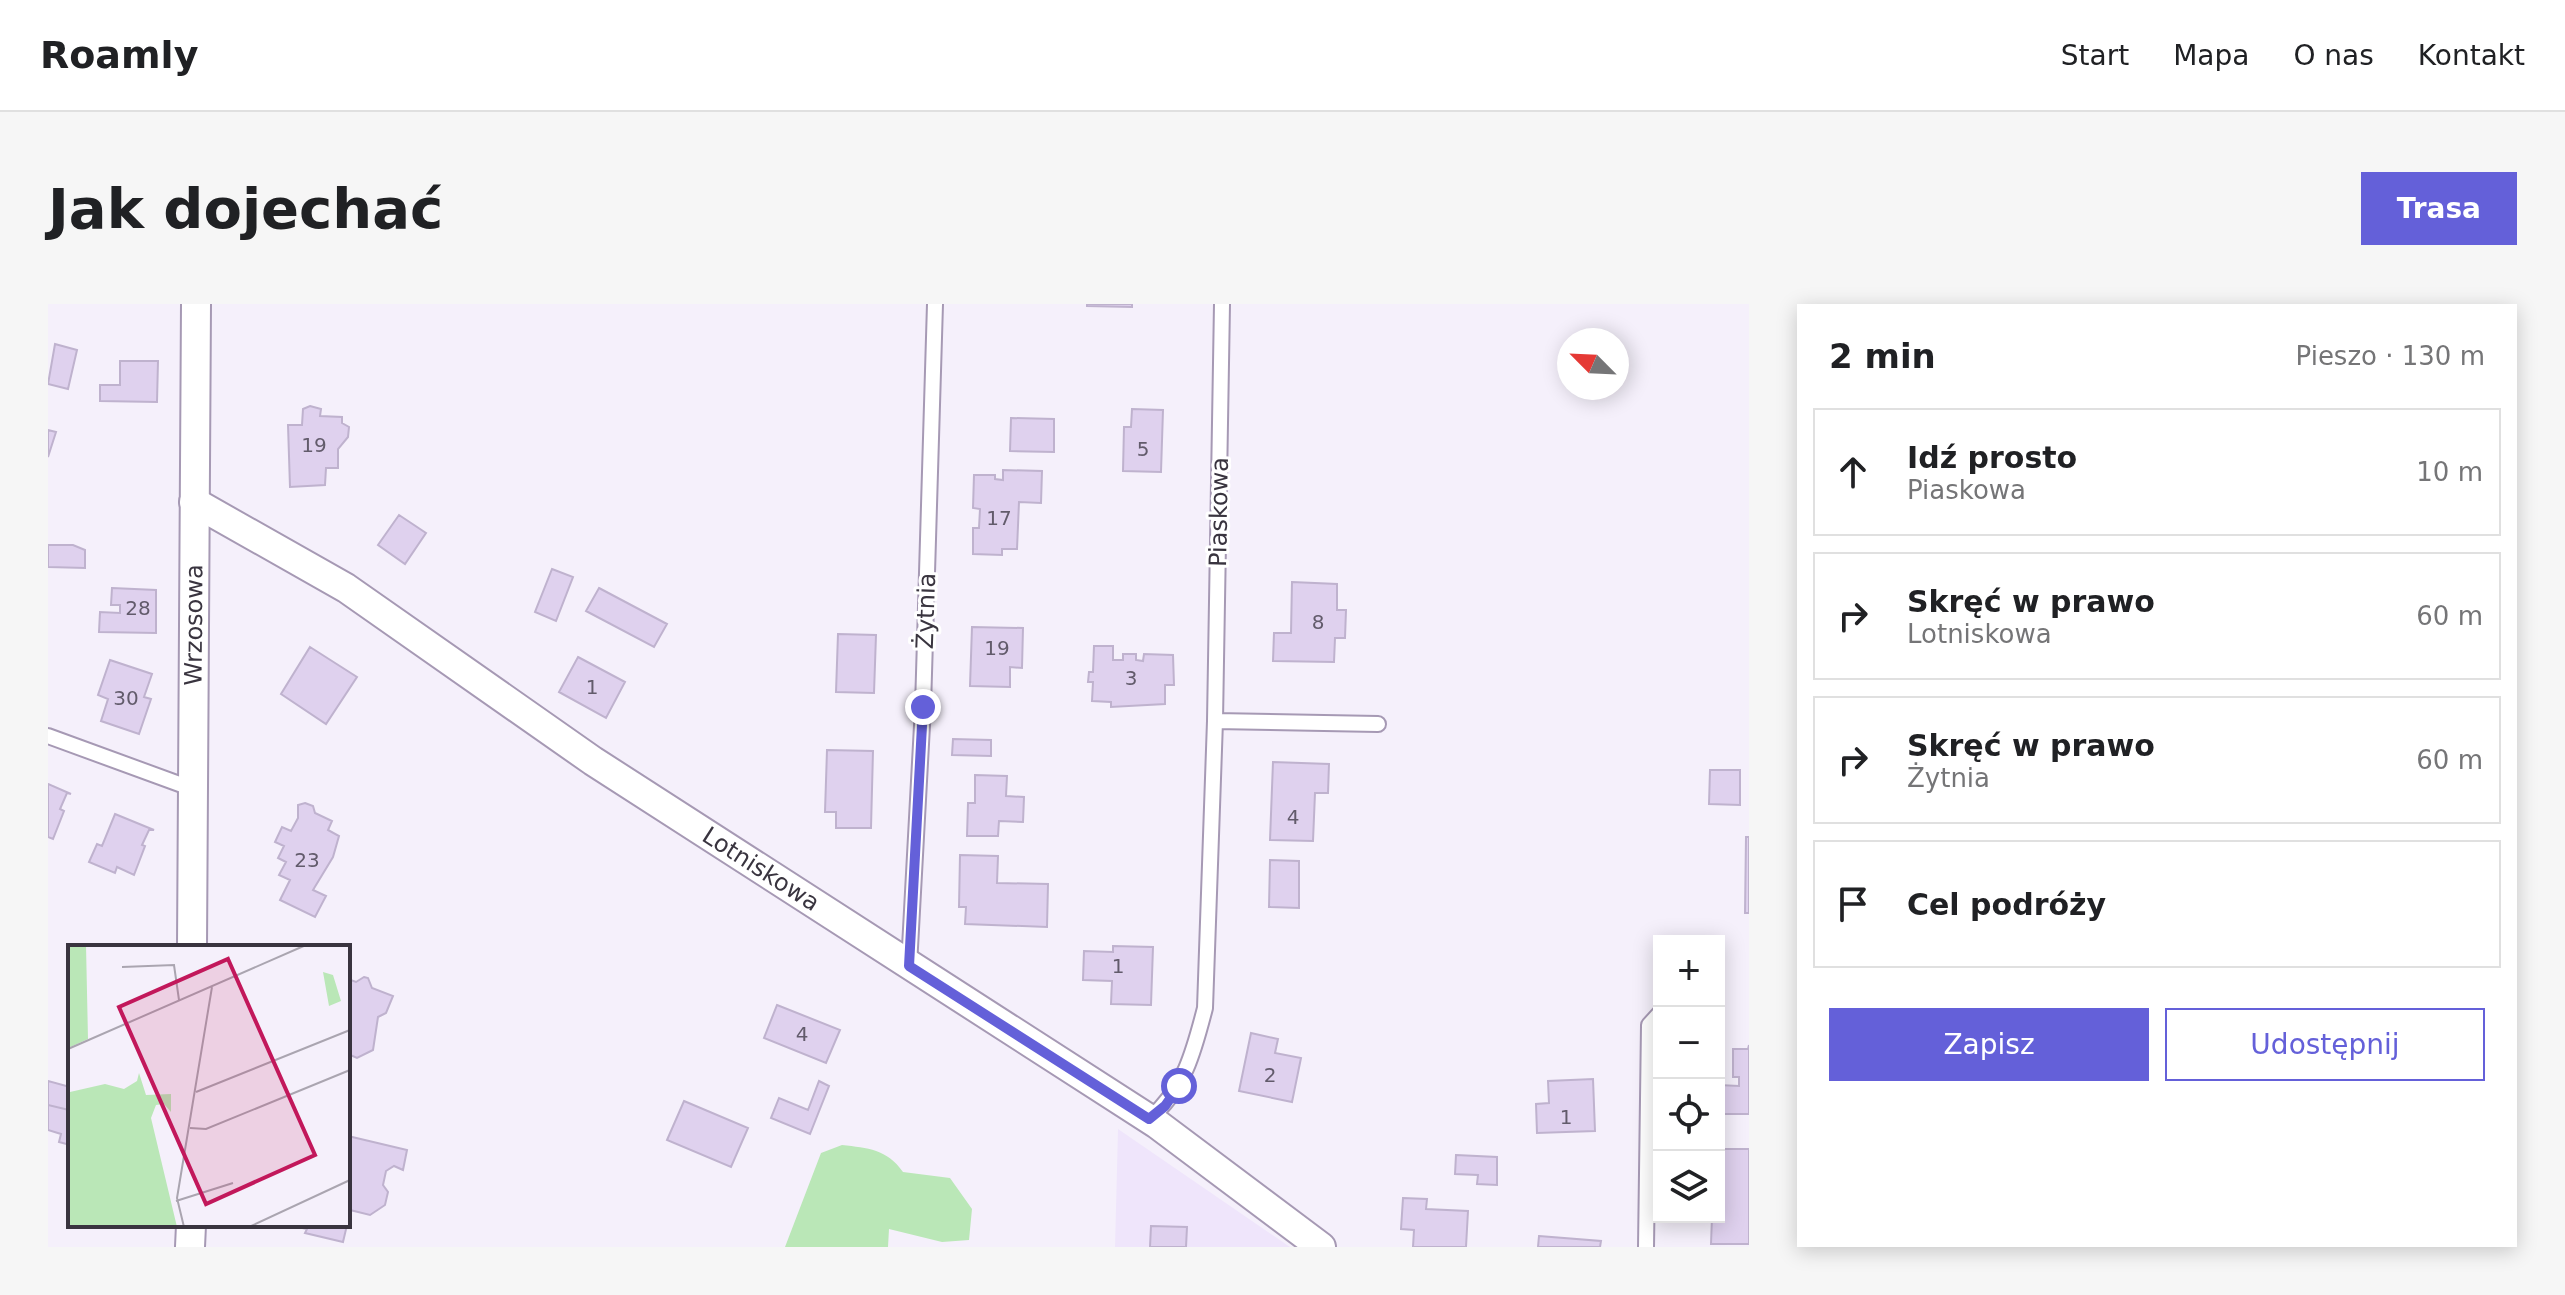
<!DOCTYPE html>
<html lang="pl">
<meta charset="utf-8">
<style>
body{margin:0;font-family:"DejaVu Sans",sans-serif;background:#f6f6f6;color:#202124}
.controls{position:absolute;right:24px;bottom:24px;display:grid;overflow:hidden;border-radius:0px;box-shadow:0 4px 20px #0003}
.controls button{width:72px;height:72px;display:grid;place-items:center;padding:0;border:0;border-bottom:2px solid #e0e0e0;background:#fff;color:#202124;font:40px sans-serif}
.compass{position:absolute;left:1509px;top:24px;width:72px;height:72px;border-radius:50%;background:#fff;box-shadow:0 4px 20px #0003;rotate:294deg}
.stop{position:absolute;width:24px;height:24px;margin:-18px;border:6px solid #6460d9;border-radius:50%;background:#fff}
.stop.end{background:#6460d9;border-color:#fff;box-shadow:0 2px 8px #0008}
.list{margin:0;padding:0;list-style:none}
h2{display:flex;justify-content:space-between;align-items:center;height:104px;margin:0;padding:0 32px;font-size:34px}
h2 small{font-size:26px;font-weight:400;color:#757577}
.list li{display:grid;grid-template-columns:52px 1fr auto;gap:24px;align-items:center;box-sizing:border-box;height:128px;margin:0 16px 16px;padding:0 16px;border:2px solid #e0e0e0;border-radius:0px}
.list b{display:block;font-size:30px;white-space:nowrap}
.list p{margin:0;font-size:26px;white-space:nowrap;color:#757577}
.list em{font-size:26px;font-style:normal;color:#757577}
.actions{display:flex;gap:16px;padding:24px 32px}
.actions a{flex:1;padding:18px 0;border:2px solid #6460d9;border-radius:0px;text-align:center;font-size:28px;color:#6460d9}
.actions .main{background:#6460d9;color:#fff}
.icon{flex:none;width:44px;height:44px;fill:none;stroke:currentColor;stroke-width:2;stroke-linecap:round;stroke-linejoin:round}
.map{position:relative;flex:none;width:1701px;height:943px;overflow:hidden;border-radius:0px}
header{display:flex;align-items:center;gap:48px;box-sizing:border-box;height:112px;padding:0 40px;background:#fff;border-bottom:2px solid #e0e0e0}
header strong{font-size:38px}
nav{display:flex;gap:44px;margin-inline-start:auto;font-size:28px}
.intro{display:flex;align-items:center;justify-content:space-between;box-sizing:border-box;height:192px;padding:0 48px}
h1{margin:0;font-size:56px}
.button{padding:20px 36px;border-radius:0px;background:#6460d9;color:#fff;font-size:28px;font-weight:700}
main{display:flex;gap:48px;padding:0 48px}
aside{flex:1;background:#fff;border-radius:0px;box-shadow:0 4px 20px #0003}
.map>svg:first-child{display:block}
.built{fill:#efe5fb}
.green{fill:#bae7b7}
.building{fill:#dfd1ee;stroke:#bfb2ce;stroke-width:2}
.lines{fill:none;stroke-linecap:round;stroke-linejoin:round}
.service-casing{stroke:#a699b4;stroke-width:18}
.minor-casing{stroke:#a699b4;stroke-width:32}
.service{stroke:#fff;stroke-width:14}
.minor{stroke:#fff;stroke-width:28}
.route{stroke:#6460d9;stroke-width:10}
.labels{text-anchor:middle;stroke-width:6;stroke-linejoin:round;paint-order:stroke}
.number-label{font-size:20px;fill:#625b6b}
.street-label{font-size:24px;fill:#39343f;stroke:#fff}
.inset-road{fill:none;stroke:#aaa5b0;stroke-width:2}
.view{fill:#c2185b;fill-opacity:0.15;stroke:#c2185b;stroke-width:4}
.inset-edge{fill:none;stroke:#39343f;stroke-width:4}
</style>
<header>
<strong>Roamly</strong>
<nav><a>Start</a><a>Mapa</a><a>O nas</a><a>Kontakt</a></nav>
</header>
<div class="intro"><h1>Jak dojechać</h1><a class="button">Trasa</a></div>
<main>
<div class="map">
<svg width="1701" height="943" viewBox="0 0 1701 943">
<rect width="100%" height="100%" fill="#f5f0fb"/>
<path class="built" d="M1070,825l172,118h-175z"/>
<path class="green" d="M794,841c26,3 45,4 61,27l47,6 22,31 -3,31 -27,2 -53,-13 -1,18h-103l36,-94z"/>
<path class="building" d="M1039,0h45v3l-45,-1z
M7,40l22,6 -9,39 -20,-5z
M72,57h38l-1,41 -57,-1v-16h20z
M262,102l11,3 -1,7 22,1v6l7,4 -1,10 -10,12v19h-12l-1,17 -35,2 -2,-62h14l1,-16z
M1084,105l31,1 -2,62 -38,-1 1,-44h7z
M963,114l43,1v33l-44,-1z
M0,126l8,2 -8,25z
M955,166l39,1 -1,32 -22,-1 -2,47h-15v6l-29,-1v-26h6l1,-19 -7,-1 1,-33h21v4l8,1z
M351,211l27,18 -21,31 -27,-19z
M0,241h25l12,5v18l-37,-1z
M504,265l21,8 -17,44 -21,-9z
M1244,278l45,2v26h9l-1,28h-10l-1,24 -61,-1 1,-28h17z
M64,284l44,2v43l-57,-1 1,-20 20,1v-8h-9z
M551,284l68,36 -13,23 -68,-36z
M924,323l51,1 -1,40 -12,-1v20l-40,-1z
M790,330l38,1 -2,58 -38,-1z
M1046,342h19v14h10v-6h13v6l7,1 1,-7 29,1 1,30h-9v19l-54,3v-5l-19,-1 1,-19h-5l1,-10h4z
M262,343l47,30 -31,47 -45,-30z
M530,353l47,25 -19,36 -47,-26z
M62,356l42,14 -8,23 7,2 -12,35 -38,-13 7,-22 -10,-4z
M905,435l38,1v16l-39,-1z
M779,446l46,1 -2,77h-35v-16h-11z
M1225,458l56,2 -1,29h-13l-2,48 -43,-1z
M1662,466h30v35l-31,-1z
M927,471l32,1 -1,20 18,1 -1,25 -24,-1 -1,15h-31l1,-33h7z
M0,480l23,10 -4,-1 -7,16 4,2 -11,28 -5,-2z
M257,499l8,3 2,7 17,8 -4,9 11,6 -6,21 -20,33 13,6 -11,21 -35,-17 10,-20 -11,-5 7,-13 -8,-4 6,-12 -9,-4 7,-15 9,4 7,-13v-13z
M67,510l39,16h-5l-7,15 3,1 -11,29 -17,-8 -2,6 -26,-11 8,-18 5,2z
M1698,533h3v76h-4z
M912,551l38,1 -1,27 51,1 -1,43 -82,-3 1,-17h-7z
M1222,556l29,1v47l-30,-1z
M1065,642l40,1 -2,58 -40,-1 1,-23 -29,-1 1,-29 29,1z
M316,673l4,1 4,10 21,8 -7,17 -8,4 -5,33 -16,8 -9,-4v-75l8,3z
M729,701l63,25 -14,33 -62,-25z
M1203,729l27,6 -3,14 26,5 -9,44 -53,-11z
M1701,741v69h-30v-29l20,1v-9h-6v-28h15z
M1545,775l2,52 -58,2 -1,-29 13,-1 -1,-22z
M0,777l22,6 -1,23 -21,-5z
M771,777l10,5 -19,48 -39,-16 8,-20 29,12z
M636,797l64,27 -17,39 -64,-27z
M0,801l21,5 1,35 -11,-3 2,-8 -13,-4z
M300,832l59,14 -4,20 -9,-4 -8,5 -3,14 5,7 -3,13 -15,10 -20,-5 -2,11z
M1671,845h30v95h-38l1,-27h7z
M1408,851l41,2v28l-20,-1 1,-9 -23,-1z
M1355,894l24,1 -1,10 42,2 -2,36h-53l1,-17 -13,-1z
M240,921h59l-4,17 -38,-9 2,-4z
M1103,922l36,1 -1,20h-36z
M1491,932l62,5 -1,6h-62z"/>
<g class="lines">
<g class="service-casing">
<path id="service" d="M1167,417l163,3
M0,432l145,53
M861,662l14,-259 12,-403
M1101,815c35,-29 45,-68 56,-111l10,-287 7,-417
M1598,943l3,-222 10,-11"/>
</g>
<g class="minor-casing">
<g id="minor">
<path id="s1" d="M146,198l152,86 247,173 564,363 164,123"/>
<path id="s2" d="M144,643l4,-643"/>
<path d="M142,943l1,-22"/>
</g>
</g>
<use href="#service" class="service"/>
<use href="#minor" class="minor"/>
</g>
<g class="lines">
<path class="route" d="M875,403l-14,259 240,153 16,-13 14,-20"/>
</g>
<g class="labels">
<g class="number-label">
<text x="266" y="148">19</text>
<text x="1095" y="152">5</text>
<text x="951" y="221">17</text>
<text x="90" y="311">28</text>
<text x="1270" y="325">8</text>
<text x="949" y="351">19</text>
<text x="1083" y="381">3</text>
<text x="544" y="390">1</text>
<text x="78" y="401">30</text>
<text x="1245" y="520">4</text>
<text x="259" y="563">23</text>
<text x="1070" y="669">1</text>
<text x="754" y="737">4</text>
<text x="1222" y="778">2</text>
<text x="1518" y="820">1</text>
</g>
<g class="street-label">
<text transform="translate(1171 208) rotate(-89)" y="8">Piaskowa</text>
<text transform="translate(878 307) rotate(-88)" y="8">Żytnia</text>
<text dy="8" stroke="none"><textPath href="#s2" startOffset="322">Wrzosowa</textPath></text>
<text dy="8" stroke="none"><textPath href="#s1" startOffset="676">Lotniskowa</textPath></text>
</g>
</g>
<g transform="translate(20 641)">
<rect width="282" height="282" fill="#f5f0fb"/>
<path d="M0,0h18l2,94 -20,9zM255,27l10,3 8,26 -12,5zM0,108l2,39 35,-8 19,5 13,-8 2,-8 7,22 25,-1v18l-7,-8 -8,1 -5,13 26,109h-109z" fill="#bae7b7"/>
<path class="inset-road" d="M54,22l52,-2 5,35M0,104l238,-104M128,147l154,-62M122,183l16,1 144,-59M108,256l57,-18M116,282l-7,-29 35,-211M181,282l101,-47"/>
<path class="view" d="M160,14l87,196 -109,49 -87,-197z"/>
<rect width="282" height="282" class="inset-edge"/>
</g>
</svg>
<div class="controls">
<button>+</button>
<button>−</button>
<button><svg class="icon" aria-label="locate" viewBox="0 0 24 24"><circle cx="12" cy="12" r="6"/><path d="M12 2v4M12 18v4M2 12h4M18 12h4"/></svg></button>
<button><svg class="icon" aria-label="layers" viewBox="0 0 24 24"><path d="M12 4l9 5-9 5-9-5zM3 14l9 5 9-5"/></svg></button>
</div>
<svg class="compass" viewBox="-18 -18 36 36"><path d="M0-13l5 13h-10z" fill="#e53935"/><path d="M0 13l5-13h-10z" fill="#757577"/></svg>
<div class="stop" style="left:1131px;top:782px"></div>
<div class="stop end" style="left:875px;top:403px"></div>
</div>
<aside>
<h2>2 min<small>Pieszo · 130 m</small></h2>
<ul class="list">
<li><svg class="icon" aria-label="ahead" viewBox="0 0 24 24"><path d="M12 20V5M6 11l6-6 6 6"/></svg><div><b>Idź prosto</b><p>Piaskowa</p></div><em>10 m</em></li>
<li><svg class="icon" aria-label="right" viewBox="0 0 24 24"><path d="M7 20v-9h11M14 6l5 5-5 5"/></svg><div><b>Skręć w prawo</b><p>Lotniskowa</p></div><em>60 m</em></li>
<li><svg class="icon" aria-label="right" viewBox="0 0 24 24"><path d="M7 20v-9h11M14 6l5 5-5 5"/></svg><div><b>Skręć w prawo</b><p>Żytnia</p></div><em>60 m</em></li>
<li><svg class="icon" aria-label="arrive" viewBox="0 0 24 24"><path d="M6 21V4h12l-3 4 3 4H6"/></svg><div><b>Cel podróży</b></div></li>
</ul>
<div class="actions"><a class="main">Zapisz</a><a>Udostępnij</a></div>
</aside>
</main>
